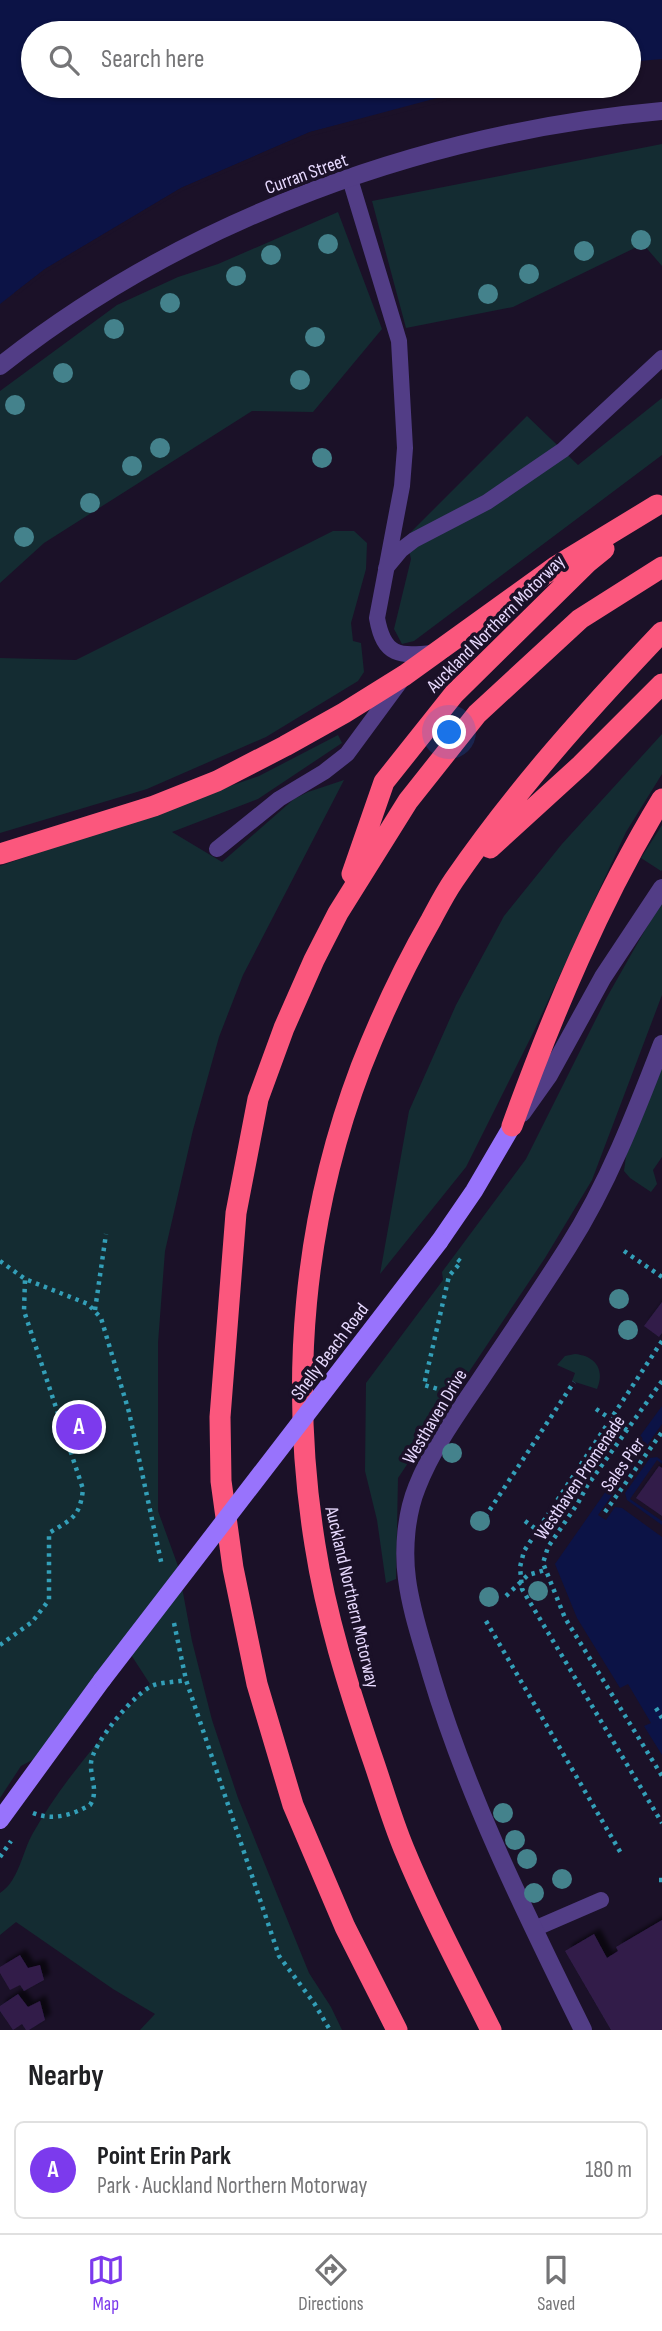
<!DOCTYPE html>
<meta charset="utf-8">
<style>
body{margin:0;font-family:"Sofia Sans Condensed",sans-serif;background:#f6f6f6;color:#202124}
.you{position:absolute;left:450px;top:733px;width:24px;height:24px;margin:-18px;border:5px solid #fff;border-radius:50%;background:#1a73e8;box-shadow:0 0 0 10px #1a73e833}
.badge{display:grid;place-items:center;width:46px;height:46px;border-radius:50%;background:#7c3aed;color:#fff;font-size:23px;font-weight:700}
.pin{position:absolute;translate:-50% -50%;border:4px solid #fff;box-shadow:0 2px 7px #0006}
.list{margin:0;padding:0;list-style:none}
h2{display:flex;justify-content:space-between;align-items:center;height:91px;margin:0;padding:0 28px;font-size:30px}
h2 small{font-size:23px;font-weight:400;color:#757577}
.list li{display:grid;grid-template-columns:46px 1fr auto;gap:21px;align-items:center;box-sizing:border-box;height:98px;margin:0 14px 14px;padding:0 14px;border:2px solid #e0e0e0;border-radius:10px}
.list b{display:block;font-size:26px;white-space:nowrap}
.list p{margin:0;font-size:23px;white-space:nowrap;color:#757577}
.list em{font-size:23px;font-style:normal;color:#757577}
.icon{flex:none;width:38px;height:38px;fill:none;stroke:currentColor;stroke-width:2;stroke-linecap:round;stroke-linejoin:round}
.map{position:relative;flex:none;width:662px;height:2030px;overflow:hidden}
.search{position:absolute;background:#fff;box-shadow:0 2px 5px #0004;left:21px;right:21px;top:21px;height:77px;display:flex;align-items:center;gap:18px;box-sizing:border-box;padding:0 24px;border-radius:38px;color:#757577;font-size:26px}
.sheet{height:203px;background:#fff}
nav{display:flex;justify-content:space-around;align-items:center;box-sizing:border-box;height:98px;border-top:2px solid #e0e0e0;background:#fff;font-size:19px;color:#757577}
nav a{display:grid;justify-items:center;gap:4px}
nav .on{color:#7c3aed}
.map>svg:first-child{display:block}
.green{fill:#142c32}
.water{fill:#0c1346}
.pier{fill:#1b1128}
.building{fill:#311d49;filter:url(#shadow)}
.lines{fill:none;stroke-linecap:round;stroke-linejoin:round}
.path{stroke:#339fb8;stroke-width:4.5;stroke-dasharray:3.5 5;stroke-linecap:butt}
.service{stroke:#523d86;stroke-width:16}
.minor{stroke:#523d86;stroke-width:18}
.secondary{stroke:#9873fc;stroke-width:18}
.motorway{stroke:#fb577d;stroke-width:21}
.secondary-bridge{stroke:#9873fc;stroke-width:18}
.tree{fill:#44828c}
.labels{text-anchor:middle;stroke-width:7;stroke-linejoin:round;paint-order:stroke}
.street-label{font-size:19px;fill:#e7d9fe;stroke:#1b1128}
</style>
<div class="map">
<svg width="662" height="2030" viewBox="0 0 662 2030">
<defs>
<filter id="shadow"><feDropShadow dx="6" dy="-6" stdDeviation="2" flood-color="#0009"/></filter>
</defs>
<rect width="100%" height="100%" fill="#1b1128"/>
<path class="green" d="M662,144v122l-19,-22 -130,63 -107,21 -34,-127z
M338,212l44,117 -69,83 -61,-1 -208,132 -44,40v-192l117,-86 61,-28 40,-13z
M662,398v57l-248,186 -12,3 -8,-15 17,-70 -5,-22 121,-121 51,49z
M333,531h21l13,12 -1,26 -15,54 2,18 8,2 3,29 -6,9 -92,56 -119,52 -147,44v-175l76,2z
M662,734v40l-36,58 -92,199 -68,136 -86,107 29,-163 47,-106 48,-89 58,-72z
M338,735l4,8 -84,56 -86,33 50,30 72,-63 14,-7 36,-12 -101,195 -24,62 -26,93 -28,121 -7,92v168l20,55 14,75 20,79 26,78 71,175 22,34 11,23h-202l15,-16 -42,-25 -97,-67 -16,13v-42c19,-12 22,-41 33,-60 30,-53 75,-104 117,-149l-26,-40 -14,17 -21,54 -25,28 -43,23 -21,32v-932l259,-90z
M662,825v45l-1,1 -20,-13z
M662,900v95l-70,185 -47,78 -147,220 -2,101 -10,4 -9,-63 -12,-49 1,-88 77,-103 -1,-8 84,-113 81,-162z
M662,1068v89l-9,13 4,14 -6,8 -21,-14 -6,-7 2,-15z
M575,1354c21,2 30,16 22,35l-25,-8 3,-8 -18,-8 8,-9z"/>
<path class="water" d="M0,0h662v59l-33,3v-29h-596v53h459l-182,46 -129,56 -136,81 -45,35z
M662,1406v349l-18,-29 7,-3 -23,-39 -8,4 -43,-70 -22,-54 51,-73 -4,-3z"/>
<path class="pier" d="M495,86l-2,3 -182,47 -129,55 -135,81 -31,24 -2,-3 31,-24 136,-81 129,-56 142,-38z
M662,1424v37l-5,-4 -7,1 -25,35 2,7 35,25v12l-40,-29 -7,-1 -9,13 -8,-5z
M657,1460l5,4v57l-32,-22z"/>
<path class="building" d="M662,1302v31l-3,4 -15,-11z
M659,1466l3,2v48l-26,-18z
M662,1920v110h-51l-46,-79 29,-17 13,24 11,-7 -2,-4z
M20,1955l8,13 12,-3 4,15 -20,11 -4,-6 -10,5 -10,-17v-6z
M18,1994l10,13 12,-6 5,19 -16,10h-3l-4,-6 -9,6 -13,-19v-5z"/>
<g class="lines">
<path class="path" d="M624,1251l38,26
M0,1261l25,18 63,25 13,14 28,94 33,154
M95,1310l11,-76
M662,1341l-138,210 -4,16 2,22 140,234
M662,1381l-75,105 -9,17 -30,44 -5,16 22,55 97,158
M445,1391l-21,-6 25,-109 12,-14 -6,-5
M596,1409l31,21
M605,1512l57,-80
M485,1517l89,-135
M525,1521l27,20
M506,1596l22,-21 17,-5
M486,1621l136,234
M174,1623l12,57 93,276 35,47 16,27
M0,1645l32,-23 17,-22v-67c23,-14 31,-16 34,-44l-59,-178 1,-32
M656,1708l6,10
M33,1813c20,8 39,2 57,-8 9,-14 0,-27 1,-42 1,-19 45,-72 63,-78 10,-3 22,-3 32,-5
M0,1857l11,-16
M659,1880h3"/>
<path class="service" d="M350,179l49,162 6,107 -3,38 -25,132c7,39 22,38 57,35
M386,568l15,-18 13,-10 73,-38 76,-52 99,-92
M217,849l62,-50 45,-27 23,-18 53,-72
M534,1929l67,-29"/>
<path class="minor" d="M0,366c185,-147 427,-234 662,-255
M522,1113l27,-38 54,-98 59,-89
M583,2030c-57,-116 -115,-232 -152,-356 -9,-32 -20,-63 -24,-95 -4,-29 -1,-65 10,-92 15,-38 38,-70 61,-104 30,-45 61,-90 90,-136 40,-63 67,-133 94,-203"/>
<path class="secondary" d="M439,1242l35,-51 38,-65
M0,1820l102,-140"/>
<path class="motorway" d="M490,848l91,-83 81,-81
M0,854l154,-48 63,-25 68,-35 59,-33 61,-38 150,-108 102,-62
M352,874l32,-92 70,-88 134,-132 16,-13
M512,1126c41,-113 88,-225 150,-327
M397,2030l-52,-103 -52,-122 -36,-121 -24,-116 -12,-87 -1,-64 16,-204 22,-114 26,-71 30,-68 24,-47 70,-112 69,-87 103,-95 82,-52
M491,2030c-30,-60 -62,-120 -87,-181 -13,-31 -22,-64 -33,-95 -23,-68 -45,-138 -56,-209 -26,-162 -12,-325 46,-478 20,-51 43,-100 70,-147 7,-13 14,-27 23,-40 61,-89 134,-170 208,-248"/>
<path class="secondary-bridge" d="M102,1680l337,-438"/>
</g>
<g class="tree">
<circle cx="641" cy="240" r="10"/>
<circle cx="328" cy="244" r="10"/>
<circle cx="584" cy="251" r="10"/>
<circle cx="271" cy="255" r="10"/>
<circle cx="529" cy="274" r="10"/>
<circle cx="236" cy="276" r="10"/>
<circle cx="488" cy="294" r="10"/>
<circle cx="170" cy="303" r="10"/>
<circle cx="114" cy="329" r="10"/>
<circle cx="315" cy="337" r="10"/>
<circle cx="63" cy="373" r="10"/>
<circle cx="300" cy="380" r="10"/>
<circle cx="15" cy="405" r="10"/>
<circle cx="160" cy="448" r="10"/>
<circle cx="322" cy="458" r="10"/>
<circle cx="132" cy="466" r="10"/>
<circle cx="90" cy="503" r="10"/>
<circle cx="24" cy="537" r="10"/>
<circle cx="619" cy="1299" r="10"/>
<circle cx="628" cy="1330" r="10"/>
<circle cx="452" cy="1453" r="10"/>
<circle cx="480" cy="1521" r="10"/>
<circle cx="538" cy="1591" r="10"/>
<circle cx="489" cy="1597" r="10"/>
<circle cx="503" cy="1813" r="10"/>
<circle cx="515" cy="1840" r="10"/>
<circle cx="527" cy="1859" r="10"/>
<circle cx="562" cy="1879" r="10"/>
<circle cx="534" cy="1893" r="10"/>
</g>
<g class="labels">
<g class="street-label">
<text transform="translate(306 173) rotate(-20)" y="7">Curran Street</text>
<text transform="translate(495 623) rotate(-45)" y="7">Auckland Northern Motorway</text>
<text transform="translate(329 1351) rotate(-53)" y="7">Shelly Beach Road</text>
<text transform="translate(434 1416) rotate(-59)" y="7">Westhaven Drive</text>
<text transform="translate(622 1464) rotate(-55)" y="7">Sales Pier</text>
<text transform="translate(579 1477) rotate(-56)" y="7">Westhaven Promenade</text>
<text transform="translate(353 1597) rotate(77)" y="7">Auckland Northern Motorway</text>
</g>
</g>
</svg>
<div class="you"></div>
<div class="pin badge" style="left:79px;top:1427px">A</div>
<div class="search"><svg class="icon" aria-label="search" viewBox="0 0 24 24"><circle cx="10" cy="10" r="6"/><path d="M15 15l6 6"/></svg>Search here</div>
</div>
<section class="sheet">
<h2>Nearby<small></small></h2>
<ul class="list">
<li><span class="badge">A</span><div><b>Point Erin Park</b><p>Park · Auckland Northern Motorway</p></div><em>180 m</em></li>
</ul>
</section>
<nav>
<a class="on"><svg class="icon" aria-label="map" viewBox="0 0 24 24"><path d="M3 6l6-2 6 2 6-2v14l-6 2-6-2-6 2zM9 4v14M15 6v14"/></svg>Map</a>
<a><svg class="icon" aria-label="directions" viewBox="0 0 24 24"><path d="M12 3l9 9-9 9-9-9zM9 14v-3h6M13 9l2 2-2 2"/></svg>Directions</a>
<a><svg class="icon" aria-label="saved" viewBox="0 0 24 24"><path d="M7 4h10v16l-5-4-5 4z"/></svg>Saved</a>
</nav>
